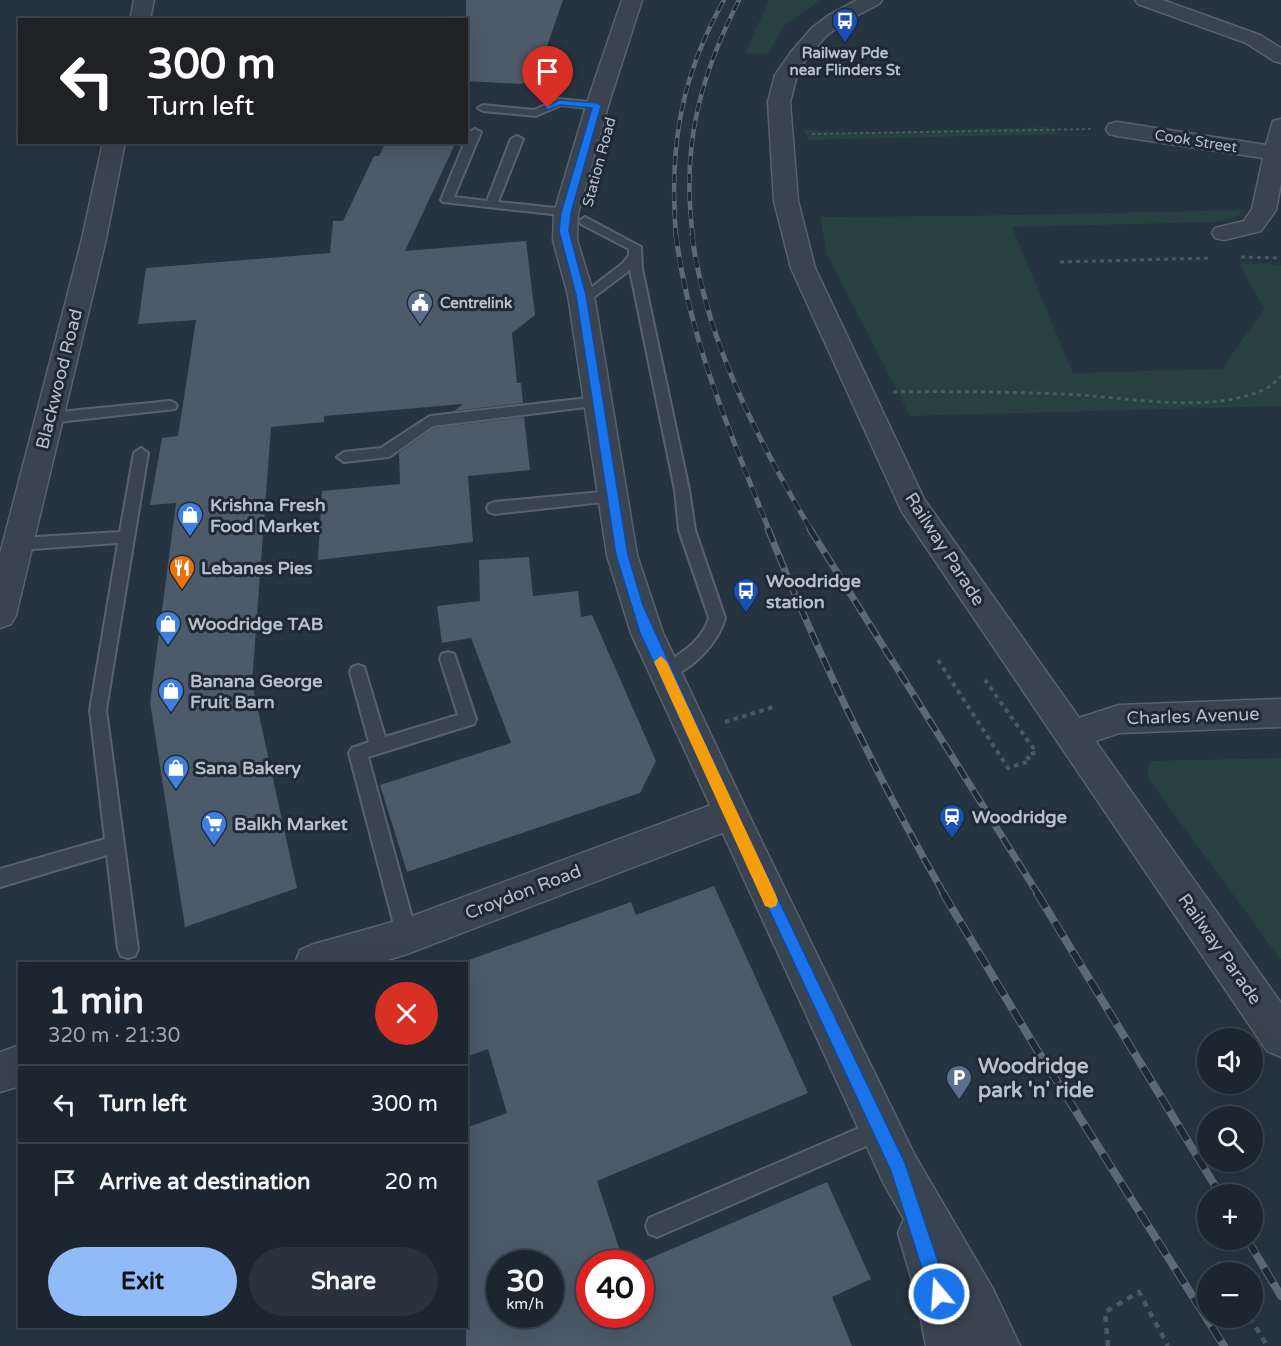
<!DOCTYPE html>
<html lang="en">
<head>
<meta charset="utf-8">
<style>
	body { margin:0; font-family:"Varela Round",sans-serif; background:#29323d; color:#f1f3f6; height:100vh; display:flex; flex-direction:column; font-size:22px; white-space:nowrap }
	* { box-sizing:border-box; margin:0 }
	p { font-size:20px; color:#a0a5ab }
	.icon { flex:none; width:33px; height:33px; fill:none; stroke:currentColor; stroke-width:2; stroke-linecap:round; stroke-linejoin:round }
	.map { position:relative; flex:1; overflow:hidden }
	.panel { position:absolute; left:18px; top:962px; width:450px; height:366px; display:flex; flex-direction:column; background:#1c2631; border-radius:0px; box-shadow:0 6px 24px #0002,0 0 0 2px #3a434d }
	.panel>* { flex:none }
	.hud { position:absolute; left:18px; top:18px; width:450px; height:126px; border-radius:0px; box-shadow:0 6px 24px #0002,0 0 0 2px #3a434d; background:#202124; color:#fff; overflow:hidden }
	.controls { position:absolute; left:1197px; top:1028px; display:grid; gap:12px }
	.controls a { display:grid; place-items:center; width:66px; height:66px; border-radius:50%; background:#1c2631; box-shadow:0 6px 24px #0002,0 0 0 2px #3a434d; font-size:30px }
	.speed { position:absolute; left:486px; top:1250px; display:flex; gap:12px; font-size:30px; font-weight:700; text-align:center }
	.speed>* { display:grid; place-content:center; width:78px; height:78px; border-radius:50%; background:#1c2631; box-shadow:0 6px 24px #0002,0 0 0 2px #3a434d; line-height:1 }
	.speed small { font-size:15px; font-weight:400 }
	.speed .limit { border:9px solid #d22; background:#fff; color:#111 }
	.pin { position:absolute; display:grid; place-items:center; width:51px; height:51px; color:#fff; margin:-62px -26px; border-radius:50% 50% 50% 0; rotate:-45deg; box-shadow:0 0 6px #0007 }
	.pin .icon { rotate:45deg }
	.me { position:absolute; width:66px; margin:-33px; rotate:342deg; stroke-linejoin:round; filter:drop-shadow(0 0 4px #0008) }
	.turn { display:flex; align-items:center; gap:21px; height:126px; padding:0 30px; font-size:27px }
	.turn .icon { width:78px; height:78px; stroke-width:2.5 }
	.turn b { display:block; font-size:42px; line-height:51px }
	.round { display:grid; place-items:center; flex:none; width:63px; height:63px; border-radius:32px; background:#29323d }
	.head { display:flex; align-items:center; justify-content:space-between; height:102px; padding:0 30px }
	h1 { font-size:36px; font-weight:700; line-height:45px }
	.action { display:flex; gap:12px; margin-top:auto; padding:12px 30px }
	.action a { flex:1; height:69px; border-radius:36px; background:#90bbf8; color:#111; font-size:24px; font-weight:700; line-height:69px; text-align:center }
	.action a+a { background:#29323d; color:#f1f3f6 }
	ul { padding:0; list-style:none }
	li { display:flex; align-items:center; gap:18px; height:78px; padding:0 30px; border-top:2px solid #3a434d }
	li div { flex:1 }
	li b { display:block; font-size:22px }
	li em { font-style:normal }
	.map>svg:first-child { display:block }
	.green { fill:#284042 }
	.building { fill:#4c5a6a; fill-rule:evenodd }
	.lines { fill:none; stroke-linecap:round; stroke-linejoin:round }
	.service-casing { stroke:#58626e; stroke-width:4 }
	.minor-casing { stroke:#58626e; stroke-width:3 }
	.tertiary-casing { stroke:#58626e; stroke-width:3 }
	.path-far3 { stroke:#465d5f; stroke-width:2; stroke-dasharray:3 3; stroke-linecap:butt }
	.path-far2 { stroke:#465d5f; stroke-width:3; stroke-dasharray:4 4; stroke-linecap:butt }
	.path-far1 { stroke:#465d5f; stroke-width:4; stroke-dasharray:4.5 4.5; stroke-linecap:butt }
	.path { stroke:#465d5f; stroke-width:4.5; stroke-dasharray:6 6; stroke-linecap:butt }
	.service { fill:#3a4451; fill-rule:evenodd }
	.minor { fill:#3a4451; fill-rule:evenodd }
	.tertiary { fill:#3a4451; fill-rule:evenodd }
	.rail-far3-casing { stroke:#5c6978; stroke-width:4.5 }
	.rail-far2-casing { stroke:#5c6978; stroke-width:5 }
	.rail-far1-casing { stroke:#5c6978; stroke-width:7 }
	.rail-casing { stroke:#5c6978; stroke-width:8 }
	.rail-far3 { stroke:#1f2936; stroke-width:3; stroke-dasharray:9; stroke-linecap:butt }
	.rail-far2 { stroke:#1f2936; stroke-width:4; stroke-dasharray:11; stroke-linecap:butt }
	.rail-far1 { stroke:#1f2936; stroke-width:4.5; stroke-dasharray:14; stroke-linecap:butt }
	.rail { stroke:#1f2936; stroke-width:6; stroke-dasharray:17; stroke-linecap:butt }
	.route { fill:#1a73e8; stroke:#114b97; stroke-width:1.5 }
	.slow { fill:#f59e0b }
	.labels { text-anchor:middle; stroke-width:6; stroke-linejoin:round; paint-order:stroke }
	.far-poi-label { font-size:15px; font-weight:bold; fill:#b7c0cb; stroke:#1f2936 }
	.far-street-label { font-size:15px; fill:#b7c0cb; stroke:#1f2936 }
	.street-label { font-size:18px; fill:#b7c0cb; stroke:#1f2936 }
	.poi-label { font-size:18px; font-weight:bold; fill:#b7c0cb; stroke:#1f2936; text-anchor:start }
	.near-poi-label { font-size:21px; font-weight:bold; fill:#b7c0cb; stroke:#1f2936; text-anchor:start }
</style>
</head>
<body>
<div class="map">
<svg width="1281" height="1346" viewBox="0 0 1281 1346">
	<rect width="100%" height="100%" fill="#263341"/>
	<path class="green" d="M 769,0 L 820,0 L 785,25 L 767,54 L 745,53 Z
		M 1052,127 L 1057,134 L 808,140 L 803,129 L 839,133 Z
		M 1243,210 L 1236,218 L 1215,222 L 1012,227 L 1073,373 L 1222,369 L 1264,309 L 1239,264 L 1265,263 L 1281,266 L 1281,406 L 910,416 L 827,254 L 820,217 L 965,216 Z
		M 1281,758 L 1281,960 L 1147,777 L 1149,761 Z"/>
	<path class="building" d="M 466,0 L 563,0 L 536,78 L 521,84 L 466,81 Z
		M 386,142 L 456,142 L 405,251 L 526,241 L 535,315 L 512,333 L 517,383 L 521,383 L 523,403 L 454,411 L 463,404 L 324,416 L 324,422 L 271,427 L 252,683 L 297,888 L 185,927 L 150,702 L 176,503 L 150,505 L 162,438 L 178,436 L 196,320 L 138,324 L 146,268 L 330,253 L 333,221 L 343,221 L 374,156 L 379,156 Z
		M 524,417 L 530,470 L 468,476 L 473,542 L 318,560 L 322,491 L 400,484 L 399,453 L 434,428 Z
		M 529,557 L 533,596 L 578,591 L 581,617 L 592,615 L 656,761 L 640,793 L 407,872 L 380,785 L 511,743 L 471,638 L 442,643 L 437,606 L 480,601 L 479,560 Z
		M 714,886 L 808,1093 L 597,1181 L 624,1263 L 590,1263 L 590,1314 L 640,1314 L 640,1263 L 639,1263 L 827,1182 L 871,1279 L 832,1297 L 852,1346 L 466,1346 L 466,1128 L 507,1113 L 488,1049 L 466,1057 L 466,961 L 631,902 L 636,915 ZM 500,1263 L 550,1263 L 550,1314 L 500,1314 Z"/>
	<g class="lines">
		<defs>
			<path id="service" d="M 559,99 L 597,103 L 602,106 L 597,109 L 561,105 L 536,116 L 483,111 L 478,108 L 483,105 L 534,110 Z
				M 475,129 L 481,132 L 454,197 L 487,201 L 511,139 L 517,136 L 523,139 L 498,202 L 566,209 L 572,213 L 570,216 L 443,202 L 441,200 L 469,132 Z
				M 585,217 L 641,247 L 642,269 L 689,490 L 695,530 L 725,618 C 718,644 692,670 666,679 L 660,677 L 658,672 L 660,667 C 679,654 702,642 709,618 L 679,530 L 675,490 L 630,270 L 586,303 L 581,304 L 575,300 L 623,263 L 629,255 L 629,249 L 581,224 L 579,221 Z
				M 597,397 L 602,399 L 604,402 L 602,405 L 433,426 L 389,457 L 344,462 L 337,457 L 344,452 L 381,448 L 430,416 Z
				M 170,401 L 175,403 L 177,406 L 175,409 L 49,423 L 42,418 L 49,413 Z
				M 141,448 L 148,453 L 106,710 L 138,949 L 135,956 L 128,958 L 121,956 L 118,949 L 107,855 L 0,887 L 0,869 L 105,839 L 90,710 L 118,543 L 18,550 L 13,548 L 10,544 L 13,540 L 18,538 L 120,532 L 134,453 Z
				M 612,491 L 617,492 L 619,496 L 617,500 L 612,501 L 494,514 L 489,512 L 487,508 L 489,504 L 494,502 Z
				M 448,652 L 454,654 L 456,659 L 476,719 L 474,724 L 368,757 L 417,936 L 414,943 L 407,945 L 400,943 L 397,936 L 349,753 L 352,748 L 369,742 L 350,672 L 352,667 L 358,665 L 364,667 L 385,737 L 458,715 L 440,659 L 442,654 Z
				M 880,1119 L 887,1123 L 891,1130 L 887,1137 L 657,1237 L 649,1234 L 646,1226 L 649,1218 Z"/>
			<path id="minor" d="M 134,0 L 154,0 L 150,20 L 130,20 Z
				M 1135,0 L 1163,0 L 1260,35 L 1281,48 L 1281,63 L 1274,61 L 1246,43 L 1138,4 Z
				M 1281,119 L 1281,183 L 1276,210 L 1261,231 L 1224,240 L 1215,238 L 1212,233 L 1215,228 L 1244,221 L 1252,209 L 1263,158 L 1117,136 L 1109,134 L 1106,129 L 1109,124 L 1117,122 L 1266,145 L 1273,121 Z
				M 103,142 L 125,142 L 106,239 L 16,615 L 11,624 L 0,628 L 0,554 L 82,239 Z
				M 1281,699 L 1281,727 L 1119,733 L 1072,749 L 1060,744 L 1055,734 L 1060,724 L 1119,705 Z
				M 730,798 L 743,803 L 748,814 L 743,825 L 407,954 L 378,963 L 295,963 L 300,950 L 314,944 L 407,918 Z
				M 20,1045 L 20,1086 L 0,1092 L 0,1052 Z"/>
			<path id="tertiary" d="M 622,0 L 642,0 L 608,106 L 578,213 L 577,240 L 594,295 L 637,555 L 663,633 L 743,803 L 914,1154 L 993,1289 L 1020,1346 L 926,1346 L 916,1294 L 898,1233 L 904,1219 L 884,1184 L 631,633 L 607,555 L 568,295 L 553,240 L 554,213 L 586,106 Z
				M 857,0 L 882,0 L 879,4 L 843,23 L 826,36 L 806,59 L 797,75 L 790,102 L 798,201 L 815,268 L 924,499 L 1281,1003 L 1281,1057 L 1267,1051 L 902,512 L 791,268 L 774,201 L 768,102 L 775,75 L 791,52 L 812,28 L 829,15 Z"/>
		</defs>
		<use href="#service" class="service-casing"/>
		<use href="#minor" class="minor-casing"/>
		<use href="#tertiary" class="tertiary-casing"/>
		<path class="path-far3" d="M 812,134 L 1092,129"/>
		<path class="path-far2" d="M 1241,257 L 1281,258
			M 1060,262 L 1212,258
			M 893,392 C 950,391 1006,392 1063,394 C 1123,396 1207,415 1263,390 C 1270,388 1276,381 1281,376"/>
		<path class="path-far1" d="M 938,660 L 1008,768 L 1030,761 L 1027,756 L 1036,752 L 985,680
			M 725,722 L 773,707"/>
		<path class="path" d="M 1218,1262 L 1224,1272
			M 1250,1317 L 1267,1346
			M 1108,1346 L 1105,1312 L 1139,1292 L 1168,1346"/>
		<use href="#service" class="service"/>
		<use href="#minor" class="minor"/>
		<use href="#tertiary" class="tertiary"/>
		<defs>
			<path id="rail-far3" d="M 676,237 C 669,148 680,78 724,0
				M 693,237 C 681,148 699,79 739,0"/>
			<path id="rail-far2" d="M 676,235 C 689,338 731,435 769,530
				M 692,235 C 706,341 758,440 811,530"/>
			<path id="rail-far1" d="M 768,529 C 818,655 877,777 944,894
				M 810,529 L 1038,894"/>
			<path id="rail" d="M 943,893 L 1034,1045 L 1224,1346
				M 1037,893 L 1220,1194
				M 1247,1239 L 1281,1296"/>
		</defs>
		<use href="#rail-far3" class="rail-far3-casing"/>
		<use href="#rail-far2" class="rail-far2-casing"/>
		<use href="#rail-far1" class="rail-far1-casing"/>
		<use href="#rail" class="rail-casing"/>
		<use href="#rail-far3" class="rail-far3"/>
		<use href="#rail-far2" class="rail-far2"/>
		<use href="#rail-far1" class="rail-far1"/>
		<use href="#rail" class="rail"/>
	</g>
	<path class="route" d="M 559,100 L 597,103 L 601,106 L 571,213 L 569,231 L 586,295 L 628,555 L 643,605 L 735,809 L 905,1163 L 949,1294 L 946,1301 L 939,1304 L 933,1301 L 930,1294 L 891,1171 L 640,633 L 616,555 L 576,295 L 559,231 L 561,213 L 592,108 L 560,105 L 548,110 L 543,108 Z"/>
	<path class="slow" d="M 661,656 L 667,662 L 776,895 L 778,901 L 776,906 L 771,908 L 765,906 L 654,662 Z"/>
	<defs>
		<symbol id="bus-pin" viewBox="-11 -11 22 30"><path d="M0 17L-7.5 6A9.5 9.5 0 1 1 7.5 6Z" fill="#1a4fb4" stroke="#1f2936"/><path d="M-5-6H5V4H4V6H2V4H-2V6H-4V4H-5ZM-3.5-4V0h7V-4ZM-3.5 1.2v1.5H-2V1.2ZM2 1.2v1.5H3.5V1.2Z" fill="#fff"/></symbol>
		<symbol id="civic-pin" viewBox="-11 -11 22 30"><path d="M0 17L-7.5 6A9.5 9.5 0 1 1 7.5 6Z" fill="#5c6f8a" stroke="#1f2936"/><path d="M-.6-6.5H3V-4.5H.6V-3L4-1V1h2V6H-6V1h2V-1L-.6-3ZM-1.2 2.5V6h2.4V2.5Z" fill="#fff"/></symbol>
		<symbol id="shop-pin" viewBox="-11 -11 22 30"><path d="M0 17L-7.5 6A9.5 9.5 0 1 1 7.5 6Z" fill="#3f7fe0" stroke="#1f2936"/><path d="M-5-2.5h2.3a2.7 3.5 0 0 1 5.4 0H5L5.5 6h-11ZM-1.5-2.5h3a1.5 2.3 0 0 0-3 0Z" fill="#fff"/></symbol>
		<symbol id="restaurant-pin" viewBox="-11 -11 22 30"><path d="M0 17L-7.5 6A9.5 9.5 0 1 1 7.5 6Z" fill="#e8710a" stroke="#1f2936"/><path d="M-5-6h1v4h1v-4h1v4h1v-4h1v5L-1.5 .5V6h-2V.5L-5-1ZM5-6V6H3V1.5H1.5Q1.5-4 5-6Z" fill="#fff"/></symbol>
		<symbol id="station-pin" viewBox="-11 -11 22 30"><path d="M0 17L-7.5 6A9.5 9.5 0 1 1 7.5 6Z" fill="#1a4fb4" stroke="#1f2936"/><path d="M-3-6H3Q5-6 5-4V2Q5 4 3 4L4.5 6H3L1.5 4h-3L-3 6H-4.5L-3 4Q-5 4-5 2V-4Q-5-6-3-6ZM-3.5-4v3h7v-3ZM-3.5 1v1.5H-2V1ZM2 1v1.5H3.5V1Z" fill="#fff"/></symbol>
		<symbol id="supermarket-pin" viewBox="-11 -11 22 30"><path d="M0 17L-7.5 6A9.5 9.5 0 1 1 7.5 6Z" fill="#3f7fe0" stroke="#1f2936"/><path d="M-6-5.5h2.5l.6 2H6L4.5 2H-2.5L-4.4-4H-6ZM-1.5 3.2a1.3 1.3 0 1 0 .1 0ZM3 3.2a1.3 1.3 0 1 0 .1 0Z" fill="#fff"/></symbol>
		<symbol id="parking-pin" viewBox="-11 -11 22 30"><path d="M0 17L-7.5 6A9.5 9.5 0 1 1 7.5 6Z" fill="#5c6f8a" stroke="#1f2936"/><path d="M-3.5-5.5H1a3.5 3.5 0 0 1 0 7H-1V5.5H-3.5ZM-1-3.4V-.6H.8a1.4 1.4 0 0 0 0-2.8Z" fill="#fff"/></symbol>
	</defs>
	<g fill-rule="evenodd">
		<use href="#bus-pin" x="830" y="6" width="30" height="40"/>
		<use href="#civic-pin" x="405" y="288" width="30" height="40"/>
		<use href="#shop-pin" x="175" y="500" width="30" height="40"/>
		<use href="#restaurant-pin" x="167" y="553" width="30" height="40"/>
		<use href="#bus-pin" x="731" y="576" width="30" height="40"/>
		<use href="#shop-pin" x="153" y="609" width="30" height="40"/>
		<use href="#shop-pin" x="156" y="676" width="30" height="40"/>
		<use href="#shop-pin" x="161" y="753" width="30" height="40"/>
		<use href="#station-pin" x="937" y="802" width="30" height="40"/>
		<use href="#supermarket-pin" x="199" y="809" width="30" height="40"/>
		<use href="#parking-pin" x="944" y="1063" width="30" height="40"/>
	</g>
	<g class="labels">
		<g class="far-poi-label">
			<text x="845" y="58">Railway Pde<tspan x="845" dy="17">near Flinders St</tspan></text>
			<text x="440" y="308" text-anchor="start">Centrelink</text>
		</g>
		<g class="far-street-label">
			<text transform="translate(1196 141) rotate(9)" y="5">Cook Street</text>
			<text transform="translate(599 162) rotate(-75)" y="5">Station Road</text>
		</g>
		<g class="street-label">
			<text transform="translate(59 379) rotate(-76)" y="6">Blackwood Road</text>
			<text transform="translate(945 549) rotate(57)" y="6">Railway Parade</text>
			<text transform="translate(1193 716) rotate(-2)" y="6">Charles Avenue</text>
			<text transform="translate(523 892) rotate(-21)" y="6">Croydon Road</text>
			<text transform="translate(1220 949) rotate(55)" y="6">Railway Parade</text>
		</g>
		<g class="poi-label">
			<text x="210" y="511">Krishna Fresh<tspan x="210" dy="21">Food Market</tspan></text>
			<text x="201" y="574">Lebanes Pies</text>
			<text x="766" y="587">Woodridge<tspan x="766" dy="21">station</tspan></text>
			<text x="188" y="630">Woodridge TAB</text>
			<text x="190" y="687">Banana George<tspan x="190" dy="21">Fruit Barn</tspan></text>
			<text x="195" y="774">Sana Bakery</text>
			<text x="972" y="823">Woodridge</text>
			<text x="234" y="830">Balkh Market</text>
		</g>
		<g class="near-poi-label">
			<text x="978" y="1073">Woodridge<tspan x="978" dy="24">park 'n' ride</tspan></text>
		</g>
	</g>
</svg>
<div class="controls">
<a><svg class="icon" aria-label="sound" viewBox="0 0 24 24"><path d="M4 9h4l5-4v14l-5-4H4zM17 9q2 3 0 6"/></svg></a>
<a><svg class="icon" aria-label="search" viewBox="0 0 24 24"><circle cx="10" cy="10" r="6"/><path d="M15 15l6 6"/></svg></a>
<a>+</a>
<a>−</a>
</div>
<div class="speed"><div>30<small>km/h</small></div><div class="limit">40</div></div>
<div class="pin" style="left:548px;top:108px;background:#d93025"><svg class="icon" aria-label="arrive" viewBox="0 0 24 24"><path d="M6 21V4h12l-3 4 3 4H6"/></svg></div>
<svg class="me" style="left:939px;top:1294px" viewBox="-20 -20 40 40"><circle r="17" fill="#1a73e8" stroke="#fff" stroke-width="3"/><path d="M0-11L8 9 0 5-8 9z" fill="#fff"/></svg>
<div class="hud">
<div class="turn"><svg class="icon" aria-label="left" viewBox="0 0 24 24"><path d="M17 20v-9H6M10 6l-5 5 5 5"/></svg><div><b>300 m</b>Turn left</div></div>
</div>
<section class="panel">
<div class="head"><div><h1>1 min</h1><p>320 m · 21:30</p></div><a class="round" style="background:#d93025;color:#fff"><svg class="icon" aria-label="close" viewBox="0 0 24 24"><path d="M6 6l12 12M18 6L6 18"/></svg></a></div>
<ul>
<li><svg class="icon" aria-label="left" viewBox="0 0 24 24"><path d="M17 20v-9H6M10 6l-5 5 5 5"/></svg><div><b>Turn left</b></div><em>300 m</em></li>
<li><svg class="icon" aria-label="arrive" viewBox="0 0 24 24"><path d="M6 21V4h12l-3 4 3 4H6"/></svg><div><b>Arrive at destination</b></div><em>20 m</em></li>
</ul>
<div class="action"><a>Exit</a><a>Share</a></div>
</section>
</div>
</body>
</html>
